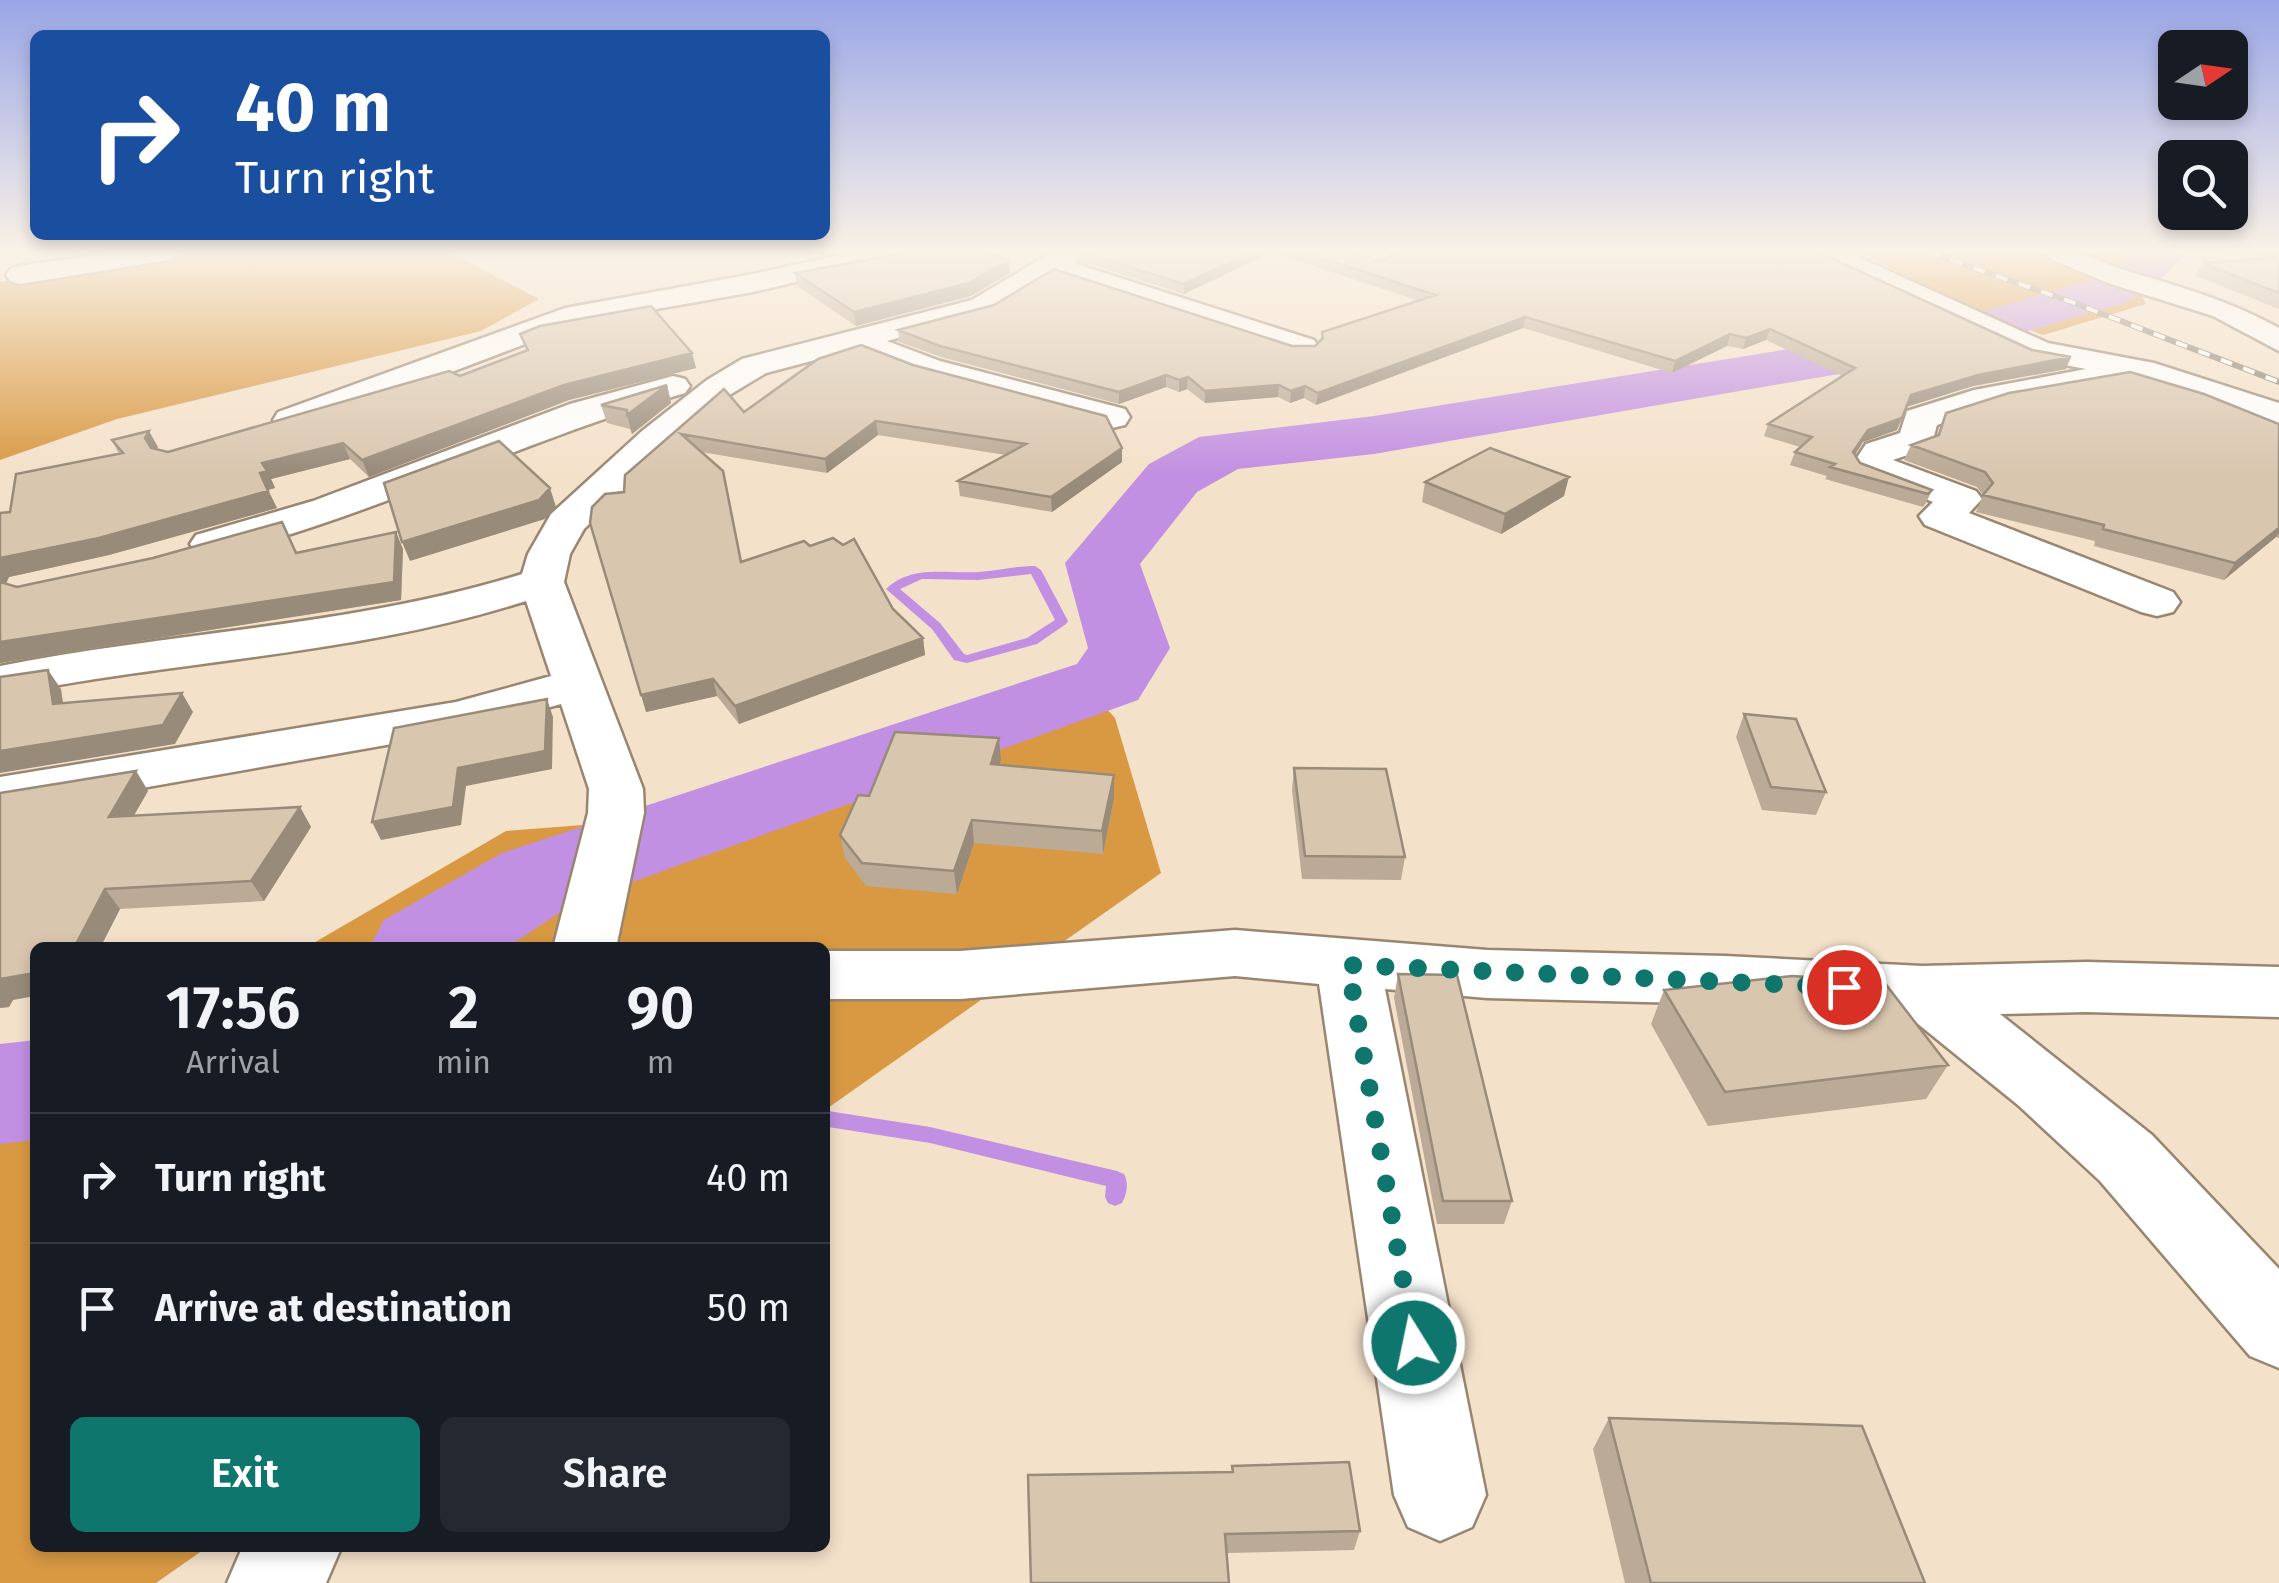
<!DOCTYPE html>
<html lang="en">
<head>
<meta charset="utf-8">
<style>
	body { margin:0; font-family:"Fira Sans",sans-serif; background:#242831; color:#f1f3f6; height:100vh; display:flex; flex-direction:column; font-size:38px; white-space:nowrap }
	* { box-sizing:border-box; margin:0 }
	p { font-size:32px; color:#9ea1a6 }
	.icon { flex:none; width:55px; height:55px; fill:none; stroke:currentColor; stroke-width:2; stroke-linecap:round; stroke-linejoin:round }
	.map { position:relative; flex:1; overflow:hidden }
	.side { position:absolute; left:30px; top:942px; width:800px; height:610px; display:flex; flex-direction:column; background:#171b24; border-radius:15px; box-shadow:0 5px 15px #0003 }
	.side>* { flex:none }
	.guide { position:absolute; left:30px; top:30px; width:800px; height:210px; border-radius:15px; box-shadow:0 5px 15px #0003; background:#1a4fa0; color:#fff; overflow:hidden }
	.needle { width:65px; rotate:77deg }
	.tools { position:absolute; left:2158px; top:30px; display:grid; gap:20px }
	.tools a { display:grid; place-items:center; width:90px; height:90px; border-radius:15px; background:#171b24; box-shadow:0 5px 15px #0003; font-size:50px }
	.pin { position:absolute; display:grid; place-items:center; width:85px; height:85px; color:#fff; margin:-42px; border:5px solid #fff; border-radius:50%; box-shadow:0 2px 10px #0007 }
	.me { position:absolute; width:110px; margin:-55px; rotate:350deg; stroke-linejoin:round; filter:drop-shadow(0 0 8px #0008) }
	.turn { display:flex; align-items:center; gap:35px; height:210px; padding:0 40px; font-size:45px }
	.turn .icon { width:130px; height:130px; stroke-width:2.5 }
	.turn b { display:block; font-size:70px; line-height:85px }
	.eta { display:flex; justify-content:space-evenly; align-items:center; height:170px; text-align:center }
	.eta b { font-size:60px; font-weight:600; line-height:70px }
	.button { display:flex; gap:20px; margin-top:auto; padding:20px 40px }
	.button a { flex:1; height:115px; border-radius:15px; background:#0f766e; color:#fff; font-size:40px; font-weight:600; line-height:115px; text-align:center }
	.button a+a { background:#242831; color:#f1f3f6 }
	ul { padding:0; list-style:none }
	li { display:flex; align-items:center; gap:30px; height:130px; padding:0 40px; border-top:2px solid #363941 }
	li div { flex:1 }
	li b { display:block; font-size:38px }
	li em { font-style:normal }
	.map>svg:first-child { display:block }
	.forest { fill:#d99943 }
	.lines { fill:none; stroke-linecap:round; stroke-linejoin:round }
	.stream { fill:#c290e2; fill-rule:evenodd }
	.river { fill:#c290e2; fill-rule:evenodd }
	.minor-casing { stroke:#988671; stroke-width:5 }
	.minor { fill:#fff; fill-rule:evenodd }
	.rail-casing { stroke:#8c7f6f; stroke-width:6 }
	.rail { stroke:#fff; stroke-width:4; stroke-dasharray:12; stroke-linecap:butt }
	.wall { fill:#bbaa96 }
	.shaded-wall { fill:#988b7a }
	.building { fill:#d9c6af; stroke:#988b7a; stroke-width:2.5 }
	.route { stroke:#0f766e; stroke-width:18; stroke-dasharray:0 32.4 }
</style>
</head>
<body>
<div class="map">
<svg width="2279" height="1583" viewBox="0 0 2279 1583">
	<rect width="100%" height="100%" fill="#f4e1ca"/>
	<path class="forest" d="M 188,252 L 449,252 L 539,299 L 481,331 L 117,419 L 0,460 L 0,282 Z
		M 1863,252 L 2120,252 L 2146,304 L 2043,335 L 1924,288 Z
		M 1077,677 L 1115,718 L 1161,873 L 825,1110 L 825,948 L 305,948 L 506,831 L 701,816 L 846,753 Z
		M 35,1047 L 35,1548 L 206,1548 L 156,1583 L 0,1583 L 0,1055 Z"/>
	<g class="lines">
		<path class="stream" d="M 1035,566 L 1041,570 L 1068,621 L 1066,624 L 1037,644 L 967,663 L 954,660 L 932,629 L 886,589 C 912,564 946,574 979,572 C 998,571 1016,566 1035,566 ZM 1031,574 L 1055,620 L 1027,638 L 967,655 L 964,654 L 940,623 L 900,589 L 922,579 L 978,580 Z
			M 828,1111 L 930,1127 L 1117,1171 L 1124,1174 C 1129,1183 1127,1194 1122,1203 L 1115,1206 L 1108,1203 L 1105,1197 L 1106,1186 L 930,1143 L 828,1127 L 825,1126 L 825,1112 Z"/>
		<path class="river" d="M 2128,252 L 2181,252 L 2184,256 L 2155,285 L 2124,303 L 1943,356 L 1374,454 L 1238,469 L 1197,492 L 1140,564 L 1170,648 L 1138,700 L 574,903 L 506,948 L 369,948 L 384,920 L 502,853 L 1077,664 L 1088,648 L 1065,563 L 1149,464 L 1199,437 L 1374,416 L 1937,325 L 2088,281 L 2131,256 Z
			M 35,1040 L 35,1140 L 0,1144 L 0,1044 Z"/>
		<defs>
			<path id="minor" d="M 117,252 L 182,252 L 168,260 L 20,284 L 10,281 L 6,275 L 10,269 L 20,266 Z
				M 853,252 L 902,252 L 898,258 L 753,292 L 583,322 L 304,428 L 291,431 L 278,428 L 273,420 L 278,412 L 565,308 L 753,274 Z
				M 1052,252 L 1084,252 L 1073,263 L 1314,340 L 1319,347 L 1314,354 L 1292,354 L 1054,275 L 994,312 L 887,341 L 940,361 L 1125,409 L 1130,417 L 1125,425 L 1112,428 L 916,375 L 853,350 L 766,373 L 731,394 L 668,447 L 584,529 L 570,554 L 564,582 L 643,789 L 644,813 L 616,948 L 553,948 L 588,813 L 589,789 L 561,704 L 460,732 L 0,813 L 0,777 L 456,702 L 551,676 L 526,601 C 356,656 174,660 0,696 L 0,666 C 174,631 352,627 522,574 L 528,554 L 551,514 L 642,431 L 707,380 L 742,359 L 972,300 Z
				M 1342,252 L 1384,252 L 1396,260 L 1382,268 L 1346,258 Z
				M 1811,252 L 1847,252 L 2048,343 L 2154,363 L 2279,403 L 2279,426 L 2140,380 L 2001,404 L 1937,425 L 1931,447 L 1893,460 L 1976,491 L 1982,499 L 1969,513 L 2173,592 L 2180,602 L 2173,612 L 2157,616 L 2141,612 L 1925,525 L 1919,516 L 1933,502 L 1858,473 L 1852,465 L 1866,444 L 1900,433 L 1907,411 L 1974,390 L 2086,369 L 2028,358 L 1815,258 Z
				M 2045,252 C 2086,250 2099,263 2134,273 C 2185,288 2232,302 2279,328 L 2279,351 L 2213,316 L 2108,283 L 2049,258 Z
				M 673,376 L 685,379 L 690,386 L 685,393 C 524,440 374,516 211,557 L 196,553 L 190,544 L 196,535 L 313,501 L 570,404 Z
				M 1235,930 L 1487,950 L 1725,956 L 1922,966 L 2087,962 L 2279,967 L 2279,1017 L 2087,1012 L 2000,1014 L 2152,1135 L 2279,1269 L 2279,1368 L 2250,1356 L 2100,1181 L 2018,1105 L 1907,1015 L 1725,1004 L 1487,998 L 1385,989 L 1486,1495 L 1472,1527 L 1440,1541 L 1408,1527 L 1394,1495 L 1319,984 L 1235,976 L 960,999 L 825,999 L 825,951 L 960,951 Z
				M 242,1548 L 341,1548 L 326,1583 L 227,1583 Z"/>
		</defs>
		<use href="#minor" class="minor-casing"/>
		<use href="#minor" class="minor"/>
		<defs>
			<path id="rail" d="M 1928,252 L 2069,301 L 2279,382"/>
		</defs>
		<use href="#rail" class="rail-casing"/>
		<use href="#rail" class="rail"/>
	</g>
	<path class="wall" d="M 1080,252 L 1272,252 L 1184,294 L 1080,261 Z
		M 1272,252 L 1347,252 L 1382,261 L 1393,256 L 1388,252 L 1818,252 L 2066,369 L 1973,386 L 1906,407 L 1897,430 L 1863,442 L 1855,455 L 1860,463 L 1932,490 L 1926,503 L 1923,507 L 1825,479 L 1827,476 L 1790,465 L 1795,452 L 1800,447 L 1764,436 L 1768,424 L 1842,376 L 1766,340 L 1743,349 L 1727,346 L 1672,373 L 1523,328 L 1316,405 L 1304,398 L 1290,403 L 1278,397 L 1205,403 L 1187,389 L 1179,392 L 1166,387 L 1119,404 L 941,357 L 899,342 L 898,330 L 1315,346 L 1321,340 L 1322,332 L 1419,301 Z
		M 2244,252 L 2279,252 L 2279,309 L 2196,276 L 2202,263 L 2270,258 Z
		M 795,273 L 1010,273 L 971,296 L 856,326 L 797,286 Z
		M 520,334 L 692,353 L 696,368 L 569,400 L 369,477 L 350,459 L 271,479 L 275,488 L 268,490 L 277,508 L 109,555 L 9,577 L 6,583 L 17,587 L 297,553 L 403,549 L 401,600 L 0,663 L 0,513 L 10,512 L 119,454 L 112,440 L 158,447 L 156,449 L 168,452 L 460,376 L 526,351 Z
		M 818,359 L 1122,462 L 1052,512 L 960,496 L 958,481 L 1006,455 L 878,435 L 827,473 L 701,452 L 742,562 L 893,609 L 923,638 L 925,655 L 739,724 L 717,696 L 646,712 L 624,492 L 724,389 L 744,412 Z
		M 667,385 L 671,403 L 632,434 L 630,429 L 607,423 L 601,405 Z
		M 1946,413 L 2279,424 L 2279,538 L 2276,537 L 2224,580 L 2094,546 L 2095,541 L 1976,512 L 1983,495 L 1977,487 L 1904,460 L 1911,445 L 1937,436 Z
		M 1425,482 L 1564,496 L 1501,534 L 1422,502 Z
		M 1744,714 L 1826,792 L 1816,815 L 1762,810 L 1736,737 Z
		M 1001,760 L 999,765 L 1114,798 L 1103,854 L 974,843 L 957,894 L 866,886 L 845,858 L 840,835 L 869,796 Z
		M 1294,768 L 1405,857 L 1401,880 L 1302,879 L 1292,790 Z
		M 136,771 L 148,791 L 134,815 L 300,807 L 311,827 L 264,901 L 120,909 L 100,948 L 35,948 L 13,1000 L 9,1007 L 0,1008 L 0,793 Z
		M 1398,974 L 1512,1201 L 1504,1224 L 1437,1224 L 1394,998 Z
		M 1664,990 L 1948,1065 L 1926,1099 L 1708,1126 L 1651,1024 Z
		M 1609,1418 L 1925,1583 L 1625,1583 L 1593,1449 Z
		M 1232,1466 L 1360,1531 L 1354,1550 L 1227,1553 L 1031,1583 L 1232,1472 Z"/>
	<path class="shaded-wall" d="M 1251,252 L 1272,252 L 1184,294 L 1184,284 Z
		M 1009,260 L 1010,273 L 971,296 L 856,326 L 854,312 Z
		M 1525,317 L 1523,328 L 1316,405 L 1318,393 Z
		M 1770,329 L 1766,340 L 1743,349 L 1746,338 Z
		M 1730,334 L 1727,346 L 1672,373 L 1675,361 Z
		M 692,353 L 696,368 L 569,400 L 369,477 L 362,460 L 564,385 Z
		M 2071,357 L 2066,369 L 1973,386 L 1906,407 L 1911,395 L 1978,375 Z
		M 1166,375 L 1166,387 L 1119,404 L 1119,392 Z
		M 1188,377 L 1187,389 L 1179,392 L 1179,380 Z
		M 667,385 L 671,403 L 632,434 L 627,415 Z
		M 1279,385 L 1278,397 L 1205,403 L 1205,391 Z
		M 1305,386 L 1304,398 L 1290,403 L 1291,391 Z
		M 1902,418 L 1897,430 L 1863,442 L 1848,465 L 1853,452 L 1868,430 Z
		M 876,421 L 878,435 L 827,473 L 825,459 Z
		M 149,431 L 158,447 L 153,454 L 145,438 Z
		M 343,443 L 350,459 L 271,479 L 275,488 L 268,490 L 277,508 L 109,555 L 9,577 L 3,590 L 0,586 L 0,558 L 260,473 L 262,463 Z
		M 1122,448 L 1122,462 L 1052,512 L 1051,497 Z
		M 1569,477 L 1564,496 L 1501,534 L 1505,514 Z
		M 550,488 L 556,507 L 545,519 L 410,561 L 402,542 Z
		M 2279,528 L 2279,533 L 2276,537 L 2224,580 L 2235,563 Z
		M 396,532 L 403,549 L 401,600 L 0,663 L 0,642 Z
		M 923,638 L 925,655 L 739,724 L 735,706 Z
		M 48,670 L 61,689 L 66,724 L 53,704 Z
		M 713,679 L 717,696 L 646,712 L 641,695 Z
		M 182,693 L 193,712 L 175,744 L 0,773 L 0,751 Z
		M 547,699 L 553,717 L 552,769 L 466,786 L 461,825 L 381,840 L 372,822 L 458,768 Z
		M 999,738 L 1001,760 L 993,787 L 991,764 Z
		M 136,771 L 148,791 L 122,836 L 109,817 Z
		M 1114,775 L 1114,798 L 1103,854 L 1102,831 Z
		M 300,807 L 311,827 L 264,901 L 251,881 Z
		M 972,820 L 974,843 L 957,894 L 954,871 Z
		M 105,889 L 120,909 L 100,948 L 74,948 Z
		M 35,973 L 35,996 L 13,1000 L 9,1007 L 0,1008 L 0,979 Z"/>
	<path class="building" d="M 900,252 L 982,252 L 1009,260 L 969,283 L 854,312 L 795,273 L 899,254 Z
		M 1081,252 L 1251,252 L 1184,284 Z
		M 1303,252 L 1347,252 L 1382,261 L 1400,252 L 1818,252 L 2032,350 L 2071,357 L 1978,375 L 1911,395 L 1902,418 L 1868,430 L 1853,452 L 1860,463 L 1932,490 L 1928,494 L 1830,467 L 1835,464 L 1795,452 L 1812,437 L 1768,424 L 1855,368 L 1770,329 L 1746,338 L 1730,334 L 1675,361 L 1525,317 L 1318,393 L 1305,386 L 1291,391 L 1279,385 L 1205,391 L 1188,377 L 1179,380 L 1166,375 L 1119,392 L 940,346 L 898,330 L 994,305 L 1054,269 L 1292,346 L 1315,346 L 1323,338 L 1322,332 L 1436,295 Z
		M 2279,257 L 2279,293 L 2202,263 Z
		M 651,306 L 692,353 L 564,385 L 362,460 L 343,443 L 262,463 L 267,471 L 260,473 L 268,491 L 99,538 L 0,558 L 0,513 L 10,512 L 16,474 L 123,453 L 112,440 L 149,431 L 145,438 L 151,448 L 168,452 L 449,371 L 460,376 L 528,350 L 520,334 L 540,326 Z
		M 861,345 L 913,365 L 1106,416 L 1122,448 L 1051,497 L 958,481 L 1026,444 L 876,421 L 825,459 L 681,434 L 723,471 L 741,562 L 804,541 L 810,546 L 833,538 L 843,545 L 854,539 L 893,609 L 923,638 L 735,706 L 713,679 L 641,695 L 590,523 L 592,507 L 605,494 L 624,492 L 625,475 L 724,389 L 744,412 L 818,359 Z
		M 2130,372 L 2204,394 L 2279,424 L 2279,528 L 2235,563 L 2103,529 L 2104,525 L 1983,495 L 1993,483 L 1985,472 L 1911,445 L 1939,435 L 1946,413 L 2009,393 Z
		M 667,385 L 627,415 L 627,410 L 601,405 Z
		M 499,441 L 550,488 L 539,500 L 402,542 L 384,483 Z
		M 1490,448 L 1569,477 L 1505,514 L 1425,482 Z
		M 282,522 L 296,553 L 396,532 L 394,582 L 0,642 L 0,582 L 17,587 L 153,558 Z
		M 48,670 L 53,704 L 182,693 L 163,725 L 0,751 L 0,677 Z
		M 547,699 L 545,751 L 458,768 L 453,807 L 372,822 L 394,728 Z
		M 1744,714 L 1796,719 L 1826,792 L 1771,787 Z
		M 895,732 L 999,738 L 991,764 L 1114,775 L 1102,831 L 972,820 L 954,871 L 862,863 L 840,835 L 858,795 L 869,796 Z
		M 1294,768 L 1386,769 L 1405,857 L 1305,856 Z
		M 136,771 L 109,817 L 300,807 L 251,881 L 105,889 L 74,948 L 35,948 L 35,973 L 0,979 L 0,793 Z
		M 1398,974 L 1457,975 L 1512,1201 L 1443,1201 Z
		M 1792,976 L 1884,982 L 1948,1065 L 1725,1092 L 1664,990 Z
		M 1609,1418 L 1862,1426 L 1925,1583 L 1651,1583 Z
		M 1349,1462 L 1360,1531 L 1225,1534 L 1229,1583 L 1031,1583 L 1028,1475 L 1233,1472 L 1232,1466 Z"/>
	<linearGradient id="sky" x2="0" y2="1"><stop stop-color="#99a6e6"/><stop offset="0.53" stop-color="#faf2e7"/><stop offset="1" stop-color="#faf2e7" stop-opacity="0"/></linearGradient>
	<rect width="2279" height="473" fill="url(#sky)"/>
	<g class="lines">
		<path class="route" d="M 1414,1343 L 1348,965 L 1844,987"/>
	</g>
</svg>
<div class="tools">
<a><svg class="needle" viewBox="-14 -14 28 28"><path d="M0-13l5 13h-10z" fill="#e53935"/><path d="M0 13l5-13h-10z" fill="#9ea1a6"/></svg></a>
<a><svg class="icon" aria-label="search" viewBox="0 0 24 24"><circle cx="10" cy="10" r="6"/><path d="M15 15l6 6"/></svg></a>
</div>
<div class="pin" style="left:1844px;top:987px;background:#d93025"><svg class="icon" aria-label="arrive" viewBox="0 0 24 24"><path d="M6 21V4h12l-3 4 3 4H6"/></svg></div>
<svg class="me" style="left:1414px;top:1343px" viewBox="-20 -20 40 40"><circle r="17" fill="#0f766e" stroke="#fff" stroke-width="3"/><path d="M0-11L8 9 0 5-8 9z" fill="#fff"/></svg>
<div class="guide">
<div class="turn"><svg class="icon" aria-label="right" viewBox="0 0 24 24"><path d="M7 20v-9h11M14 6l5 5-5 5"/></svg><div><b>40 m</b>Turn right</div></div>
</div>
<section class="side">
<div class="eta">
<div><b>17:56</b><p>Arrival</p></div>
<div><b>2</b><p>min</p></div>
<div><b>90</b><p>m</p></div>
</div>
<ul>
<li><svg class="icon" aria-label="right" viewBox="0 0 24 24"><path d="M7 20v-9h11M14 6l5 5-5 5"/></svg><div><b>Turn right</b></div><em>40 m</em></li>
<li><svg class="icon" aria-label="arrive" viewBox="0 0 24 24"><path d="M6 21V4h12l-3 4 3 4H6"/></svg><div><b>Arrive at destination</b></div><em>50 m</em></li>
</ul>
<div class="button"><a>Exit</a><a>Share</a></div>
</section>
</div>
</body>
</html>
